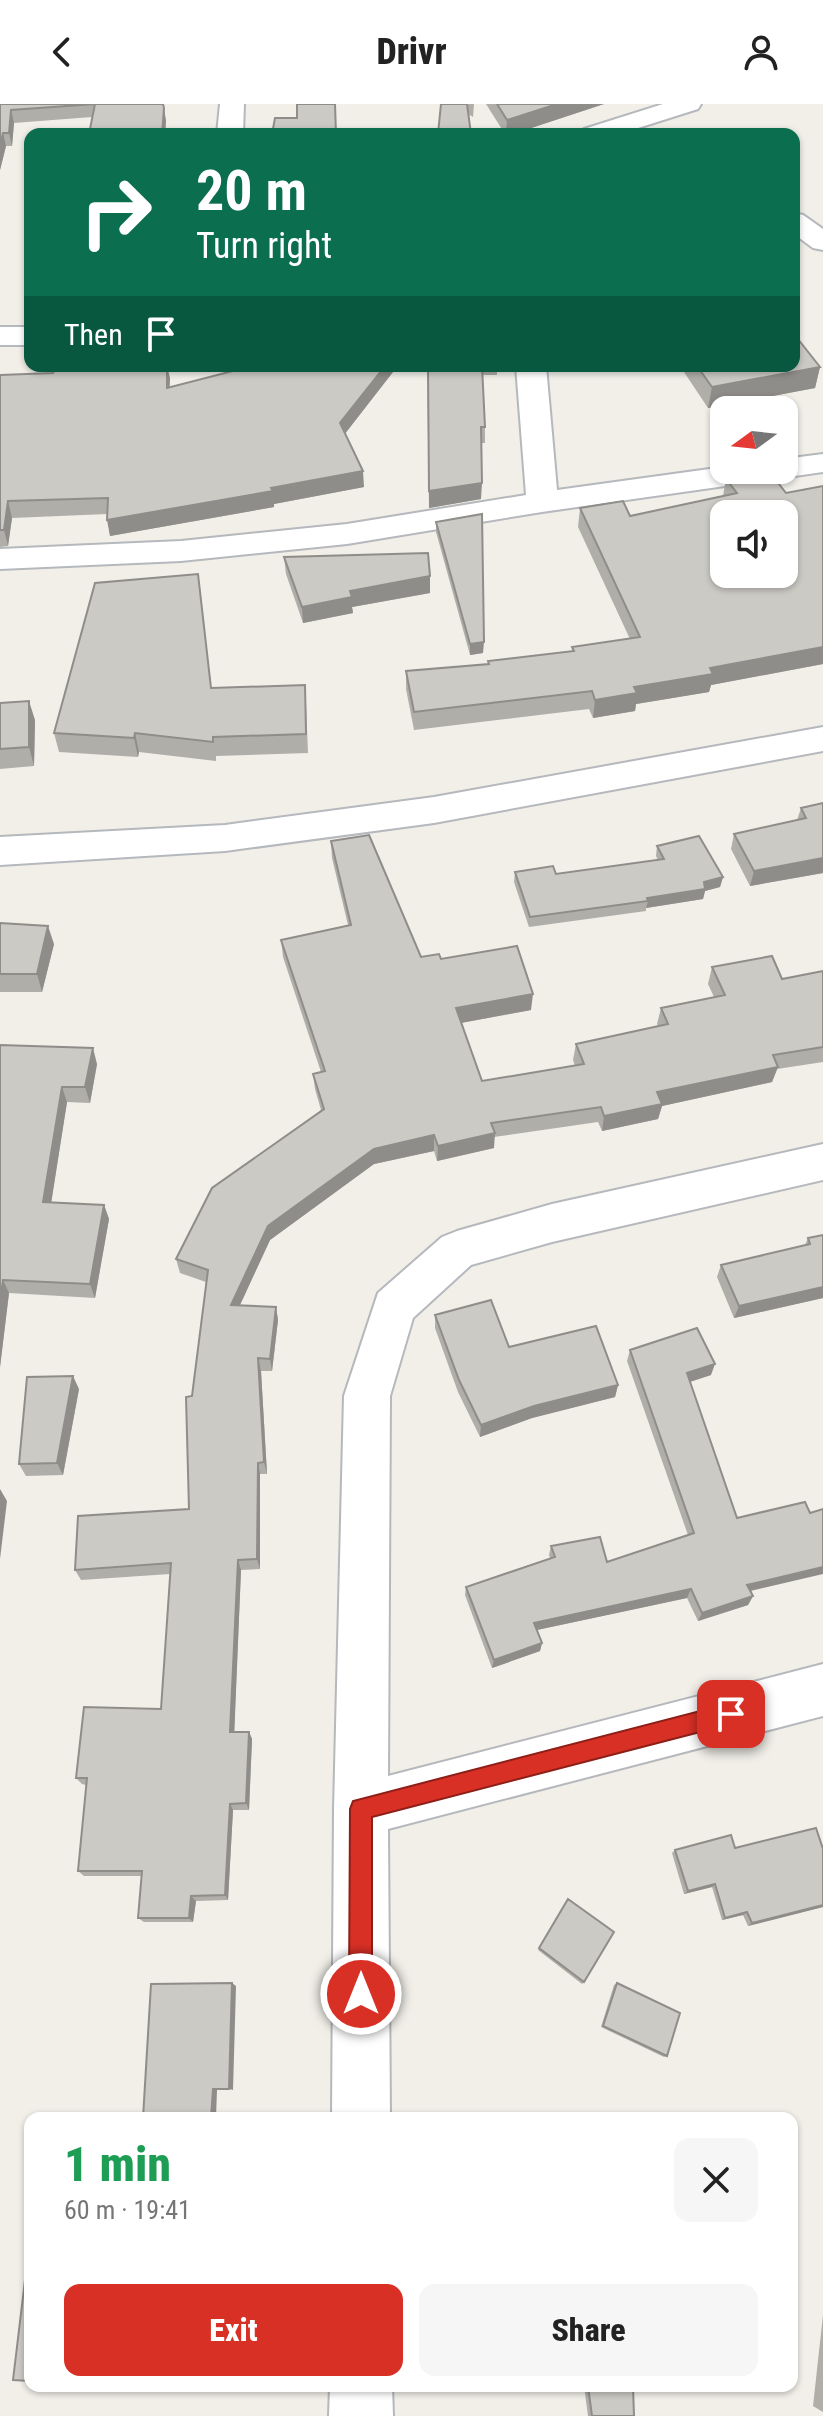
<!DOCTYPE html>
<html lang="en">
<head>
<meta charset="utf-8">
<style>
	body { margin:0; font-family:"Roboto Condensed",sans-serif; background:#f6f6f6; color:#222; height:100vh; display:flex; flex-direction:column; font-size:30px; white-space:nowrap }
	* { box-sizing:border-box; margin:0 }
	p { font-size:26px; color:#767676 }
	.icon { flex:none; width:44px; height:44px; fill:none; stroke:currentColor; stroke-width:2; stroke-linecap:round; stroke-linejoin:round }
	.map { position:relative; flex:1; overflow:hidden }
	.sheet { position:absolute; left:24px; top:2008px; width:774px; height:280px; display:flex; flex-direction:column; background:#fff; border-radius:16px; box-shadow:0 2px 6px #0004 }
	.sheet>* { flex:none }
	.top-card { position:absolute; left:24px; top:24px; width:776px; height:244px; border-radius:16px; box-shadow:0 2px 6px #0004; background:#0b6e4f; color:#fff; overflow:hidden }
	.needle { width:52px; rotate:255deg }
	.fabs { position:absolute; left:710px; top:292px; display:grid; gap:16px }
	.fabs a { display:grid; place-items:center; width:88px; height:88px; border-radius:16px; background:#fff; box-shadow:0 2px 6px #0004; font-size:40px }
	.pin { position:absolute; display:grid; place-items:center; width:68px; height:68px; color:#fff; margin:-34px; border-radius:16px; box-shadow:0 4px 12px #0006 }
	.me { position:absolute; width:88px; margin:-44px; rotate:0deg; stroke-linejoin:round; filter:drop-shadow(0 0 6px #0008) }
	.turn { display:flex; align-items:center; gap:28px; height:168px; padding:0 40px; font-size:36px }
	.turn .icon { width:104px; height:104px; stroke-width:2.5 }
	.turn b { display:block; font-size:56px; line-height:68px }
	.then { display:flex; align-items:center; height:76px; padding:0 40px; background:#0003; gap:16px; font-size:30px }
	.round { display:grid; place-items:center; flex:none; width:84px; height:84px; border-radius:16px; background:#f6f6f6 }
	.head { display:flex; align-items:center; justify-content:space-between; height:136px; padding:0 40px }
	h1 { font-size:48px; font-weight:800; line-height:60px; color:#1e9e55 }
	.primary-button { display:flex; gap:16px; margin-top:auto; padding:16px 40px }
	.primary-button a { flex:1; height:92px; border-radius:16px; background:#d93025; color:#fff; font-size:32px; font-weight:800; line-height:92px; text-align:center }
	.primary-button a+a { background:#f6f6f6; color:#222 }
	header { display:flex; justify-content:space-between; align-items:center; height:104px; padding:0 40px; background:#fff; font-size:36px; font-weight:800 }
	.map>svg:first-child { display:block }
	.lines { fill:none; stroke-linecap:round; stroke-linejoin:round }
	.minor-casing { stroke:#b5b8bc; stroke-width:4 }
	.minor { fill:#fff; fill-rule:evenodd }
	.wall { fill:#afaea9 }
	.shaded-wall { fill:#8f8d8a }
	.building { fill:#cccac5; stroke:#8f8d8a; stroke-width:2; fill-rule:evenodd }
	.route { fill:#d93025; stroke:#8d1f18; stroke-width:2 }
</style>
</head>
<body>
<header><svg class="icon" aria-label="back" viewBox="0 0 24 24"><path d="M15 5l-7 7 7 7"/></svg>Drivr<svg class="icon" aria-label="person" viewBox="0 0 24 24"><circle cx="12" cy="8" r="4"/><path d="M4 21q1-7 8-7t8 7"/></svg></header>
<div class="map">
<svg width="823" height="2312" viewBox="0 0 823 2312">
	<rect width="100%" height="100%" fill="#f1efe8"/>
	<g class="lines">
		<defs>
			<path id="minor" d="M 220,0 L 244,0 L 243,30 L 217,30 Z
				M 663,0 L 701,0 L 698,5 L 619,30 L 580,30 L 584,25 Z
				M 794,109 L 803,111 L 823,125 L 823,146 L 813,144 L 794,130 Z
				M 0,223 L 30,223 L 30,241 L 0,241 Z
				M 516,262 L 546,262 L 557,386 L 724,363 L 724,366 L 784,366 L 784,355 L 823,350 L 823,368 L 542,408 L 347,440 L 181,457 L 0,465 L 0,445 L 181,437 L 347,420 L 526,391 Z
				M 823,623 L 823,647 L 434,719 L 225,747 L 0,761 L 0,733 L 225,721 L 434,693 Z
				M 823,1040 L 823,1076 L 552,1138 L 471,1161 L 413,1214 L 390,1292 L 388,1672 L 823,1560 L 823,1612 L 388,1725 L 390,2014 L 332,2014 L 334,1705 L 344,1292 L 378,1189 L 442,1133 L 457,1127 L 552,1100 Z
				M 330,2282 L 392,2282 L 393,2312 L 329,2312 Z"/>
		</defs>
		<use href="#minor" class="minor-casing"/>
		<use href="#minor" class="minor"/>
	</g>
	<path class="wall" d="M 0,0 L 163,0 L 166,17 L 165,30 L 89,30 L 92,13 L 14,19 L 12,42 L 6,42 L 0,66 Z
		M 441,0 L 474,0 L 473,13 L 468,10 Z
		M 486,0 L 604,0 L 513,30 L 505,30 Z
		M 427,262 L 497,262 L 497,271 L 482,271 L 485,323 L 485,339 L 481,339 L 481,395 L 429,404 Z
		M 680,262 L 794,262 L 820,263 L 815,284 L 708,304 Z
		M 393,268 L 345,329 L 364,383 L 274,400 L 274,403 L 110,432 L 107,410 L 12,414 L 8,442 L 0,443 L 0,271 L 170,274 L 169,283 Z
		M 726,375 L 786,389 L 823,382 L 823,560 L 711,581 L 709,588 L 636,600 L 635,607 L 593,614 L 589,605 L 414,626 L 406,585 L 406,567 L 488,560 L 488,557 L 572,547 L 572,543 L 630,535 L 578,423 L 580,404 L 630,412 L 723,392 Z
		M 436,418 L 483,549 L 470,551 L 436,428 Z
		M 284,453 L 430,472 L 430,489 L 352,503 L 353,509 L 303,519 L 286,470 Z
		M 211,584 L 306,600 L 308,649 L 216,652 L 216,657 L 139,648 L 138,653 L 59,648 L 54,629 Z
		M 0,599 L 35,616 L 34,662 L 0,665 Z
		M 823,699 L 823,769 L 750,782 L 731,745 L 734,730 L 797,716 L 801,704 Z
		M 331,737 L 421,853 L 441,855 L 531,906 L 461,919 L 482,977 L 575,962 L 573,956 L 576,940 L 658,922 L 657,920 L 661,904 L 714,893 L 708,880 L 712,863 L 782,875 L 823,867 L 823,958 L 777,965 L 772,978 L 662,1002 L 658,1015 L 602,1027 L 598,1018 L 494,1033 L 494,1044 L 437,1057 L 434,1047 L 374,1060 L 270,1136 L 240,1201 L 276,1203 L 278,1216 L 272,1267 L 261,1267 L 267,1370 L 260,1370 L 260,1465 L 241,1466 L 234,1628 L 249,1628 L 252,1635 L 249,1706 L 233,1706 L 228,1796 L 196,1797 L 193,1818 L 144,1818 L 138,1814 L 142,1772 L 84,1772 L 78,1767 L 86,1681 L 82,1680 L 76,1674 L 161,1605 L 170,1470 L 81,1476 L 75,1466 L 189,1405 L 192,1292 L 206,1178 L 180,1169 L 176,1155 L 321,1006 L 315,985 L 313,970 L 321,968 L 283,853 L 281,836 L 348,821 L 332,754 Z
		M 657,742 L 723,773 L 720,783 L 705,787 L 703,795 L 646,804 L 646,807 L 529,823 L 514,778 L 515,768 L 556,770 L 658,756 L 656,752 Z
		M 0,819 L 54,840 L 42,888 L 0,888 Z
		M 0,941 L 97,960 L 90,999 L 67,998 L 51,1098 L 104,1101 L 109,1115 L 95,1194 L 9,1189 L 0,1263 Z
		M 823,1131 L 823,1194 L 734,1214 L 717,1173 L 721,1161 L 805,1141 L 808,1134 Z
		M 435,1211 L 509,1243 L 618,1281 L 615,1293 L 532,1314 L 480,1333 L 458,1288 L 435,1224 Z
		M 630,1246 L 711,1271 L 690,1278 L 753,1492 L 748,1501 L 698,1517 L 687,1494 L 537,1526 L 542,1539 L 540,1547 L 492,1564 L 465,1491 L 466,1483 L 550,1454 L 549,1451 L 551,1442 L 607,1458 L 688,1431 L 627,1257 Z
		M 79,1285 L 63,1371 L 26,1372 L 19,1360 Z
		M 735,1744 L 823,1803 L 748,1822 L 743,1811 L 722,1816 L 712,1783 L 684,1790 L 672,1749 L 675,1746 Z
		M 568,1795 L 584,1878 L 582,1880 L 538,1846 Z
		M 617,1879 L 667,1952 L 664,1953 L 601,1923 L 614,1881 Z
		M 823,2211 L 823,2308 L 813,2302 Z
		M 584,2282 L 633,2282 L 634,2312 L 588,2312 Z"/>
	<path class="shaded-wall" d="M 557,0 L 604,0 L 513,30 L 506,30 L 507,16 Z
		M 164,4 L 166,17 L 165,30 L 162,30 Z
		M 11,6 L 14,19 L 12,42 L 9,29 Z
		M 3,29 L 6,42 L 0,66 L 0,42 Z
		M 167,262 L 170,274 L 169,300 L 167,284 Z
		M 385,262 L 393,262 L 393,268 L 341,335 L 340,319 Z
		M 820,263 L 815,284 L 708,304 L 712,283 Z
		M 363,367 L 364,383 L 274,400 L 274,403 L 110,432 L 107,416 Z
		M 482,379 L 481,395 L 429,404 L 429,387 Z
		M 8,397 L 12,414 L 8,442 L 4,426 Z
		M 430,472 L 430,489 L 352,503 L 353,509 L 303,519 L 302,503 L 350,487 Z
		M 484,538 L 483,549 L 470,551 L 470,540 Z
		M 823,543 L 823,560 L 711,581 L 709,588 L 636,600 L 635,607 L 593,614 L 595,596 L 634,583 L 710,564 Z
		M 29,597 L 35,616 L 34,662 L 29,643 Z
		M 135,629 L 139,648 L 138,653 L 134,634 Z
		M 823,754 L 823,769 L 750,782 L 754,767 Z
		M 723,773 L 720,783 L 705,787 L 703,795 L 646,804 L 648,797 L 647,794 Z
		M 48,822 L 54,840 L 42,888 L 37,870 Z
		M 533,890 L 531,906 L 455,920 L 456,904 Z
		M 93,944 L 97,960 L 90,999 L 85,983 Z
		M 778,963 L 772,978 L 662,1002 L 658,1015 L 602,1027 L 604,1012 L 657,988 Z
		M 62,983 L 67,998 L 49,1113 L 43,1098 Z
		M 495,1029 L 494,1044 L 437,1057 L 438,1042 Z
		M 434,1031 L 434,1047 L 374,1060 L 270,1136 L 234,1214 L 231,1201 L 268,1122 L 374,1045 Z
		M 104,1101 L 109,1115 L 95,1194 L 90,1180 Z
		M 3,1176 L 9,1189 L 0,1263 L 0,1197 Z
		M 823,1183 L 823,1194 L 734,1214 L 739,1202 Z
		M 276,1203 L 278,1216 L 272,1267 L 270,1255 Z
		M 258,1254 L 261,1267 L 267,1370 L 264,1358 Z
		M 715,1260 L 711,1271 L 683,1280 L 687,1269 Z
		M 73,1272 L 79,1285 L 63,1371 L 57,1359 Z
		M 618,1281 L 615,1293 L 532,1314 L 480,1333 L 481,1321 L 534,1302 Z
		M 258,1359 L 260,1370 L 260,1465 L 257,1455 Z
		M 0,1385 L 7,1397 L 0,1455 Z
		M 238,1456 L 241,1466 L 234,1636 L 230,1628 Z
		M 823,1463 L 823,1470 L 742,1489 L 747,1481 Z
		M 691,1485 L 687,1494 L 532,1527 L 534,1519 Z
		M 753,1492 L 748,1501 L 698,1517 L 702,1509 Z
		M 542,1539 L 540,1547 L 492,1564 L 494,1556 Z
		M 249,1628 L 252,1635 L 249,1706 L 246,1699 Z
		M 230,1700 L 233,1706 L 228,1796 L 225,1791 Z
		M 715,1780 L 712,1783 L 684,1790 L 688,1787 Z
		M 191,1792 L 196,1797 L 193,1818 L 189,1814 Z
		M 823,1801 L 823,1803 L 748,1822 L 752,1819 Z
		M 747,1808 L 743,1811 L 722,1816 L 725,1814 Z
		M 232,1879 L 236,1882 L 233,1986 L 229,1985 Z
		M 213,1985 L 217,1986 L 216,2014 L 211,2014 Z"/>
	<path class="building" d="M 0,0 L 163,0 L 164,4 L 162,30 L 89,30 L 95,0 L 11,6 L 9,29 L 3,29 L 0,42 Z
		M 297,0 L 335,0 L 336,30 L 272,30 L 275,14 L 297,14 Z
		M 441,0 L 467,0 L 471,30 L 438,30 Z
		M 497,0 L 557,0 L 507,16 Z
		M 794,230 L 820,263 L 712,283 L 697,262 L 794,262 Z
		M 106,262 L 167,262 L 167,284 L 252,262 L 385,262 L 340,319 L 363,367 L 271,384 L 273,387 L 107,416 L 108,394 L 8,397 L 4,426 L 0,426 L 0,271 L 53,269 L 54,266 Z
		M 428,262 L 482,262 L 485,323 L 481,323 L 482,379 L 429,387 Z
		M 767,366 L 768,366 L 786,389 L 823,382 L 823,543 L 710,564 L 713,570 L 634,583 L 637,589 L 595,596 L 592,587 L 414,608 L 406,567 L 489,560 L 488,557 L 574,547 L 572,543 L 640,533 L 580,404 L 623,397 L 630,412 L 737,389 L 726,375 ZM 724,410 L 784,410 L 784,470 L 724,470 Z
		M 482,410 L 484,538 L 470,540 L 436,418 Z
		M 428,449 L 430,472 L 350,487 L 352,493 L 302,503 L 284,453 Z
		M 198,470 L 211,584 L 305,581 L 306,630 L 213,633 L 213,638 L 135,629 L 134,634 L 54,629 L 95,479 Z
		M 29,597 L 29,643 L 0,645 L 0,599 Z
		M 823,699 L 823,754 L 754,767 L 734,730 L 806,714 L 801,704 Z
		M 369,731 L 421,853 L 439,850 L 441,855 L 517,842 L 533,890 L 456,904 L 482,977 L 584,960 L 576,940 L 668,920 L 661,904 L 725,891 L 712,863 L 772,852 L 782,875 L 823,867 L 823,943 L 773,951 L 778,963 L 657,988 L 662,1000 L 604,1012 L 601,1003 L 491,1019 L 495,1029 L 438,1042 L 434,1031 L 374,1045 L 268,1122 L 231,1201 L 276,1203 L 270,1255 L 258,1254 L 264,1358 L 258,1359 L 257,1455 L 238,1456 L 230,1628 L 249,1628 L 246,1699 L 230,1700 L 225,1791 L 191,1792 L 189,1814 L 138,1814 L 142,1767 L 78,1767 L 87,1674 L 76,1674 L 84,1603 L 161,1605 L 171,1459 L 75,1466 L 78,1412 L 189,1405 L 186,1293 L 192,1292 L 208,1166 L 176,1155 L 212,1084 L 324,1005 L 313,970 L 325,967 L 281,836 L 351,821 L 331,737 Z
		M 699,732 L 723,773 L 704,778 L 705,785 L 647,794 L 648,797 L 530,813 L 515,768 L 553,762 L 556,770 L 664,755 L 657,742 Z
		M 0,819 L 48,822 L 37,870 L 0,870 Z
		M 0,941 L 93,944 L 85,983 L 62,983 L 43,1098 L 104,1101 L 90,1180 L 3,1176 L 0,1197 Z
		M 823,1131 L 823,1183 L 739,1202 L 721,1161 L 810,1140 L 808,1134 Z
		M 491,1196 L 509,1243 L 596,1222 L 618,1281 L 534,1302 L 481,1321 L 459,1276 L 435,1211 Z
		M 697,1224 L 715,1260 L 687,1269 L 737,1414 L 805,1398 L 810,1409 L 823,1405 L 823,1463 L 747,1481 L 753,1492 L 702,1509 L 691,1485 L 534,1519 L 542,1539 L 494,1556 L 466,1483 L 555,1453 L 551,1442 L 600,1433 L 607,1458 L 694,1429 L 630,1246 Z
		M 73,1272 L 57,1359 L 19,1360 L 27,1273 Z
		M 816,1724 L 823,1745 L 823,1801 L 752,1819 L 747,1808 L 725,1814 L 715,1780 L 688,1787 L 675,1746 L 731,1731 L 735,1744 Z
		M 568,1795 L 614,1828 L 584,1878 L 539,1844 Z
		M 232,1879 L 229,1985 L 213,1985 L 211,2014 L 143,2014 L 151,1880 Z
		M 617,1879 L 680,1909 L 667,1952 L 603,1922 Z
		M 25,2176 L 30,2177 L 30,2277 L 13,2276 Z
		M 588,2282 L 633,2282 L 634,2312 L 592,2312 Z"/>
	<path class="route" d="M 731,1599 L 738,1602 L 741,1610 L 738,1617 L 731,1620 L 372,1713 L 372,1890 L 369,1899 L 361,1902 L 352,1899 L 349,1890 L 350,1705 L 353,1697 Z"/>
</svg>
<div class="fabs">
<a><svg class="needle" viewBox="-14 -14 28 28"><path d="M0-13l5 13h-10z" fill="#e53935"/><path d="M0 13l5-13h-10z" fill="#767676"/></svg></a>
<a><svg class="icon" aria-label="sound" viewBox="0 0 24 24"><path d="M4 9h4l5-4v14l-5-4H4zM17 9q2 3 0 6"/></svg></a>
</div>
<div class="pin" style="left:731px;top:1610px;background:#d93025"><svg class="icon" aria-label="arrive" viewBox="0 0 24 24"><path d="M6 21V4h12l-3 4 3 4H6"/></svg></div>
<svg class="me" style="left:361px;top:1890px" viewBox="-20 -20 40 40"><circle r="17" fill="#d93025" stroke="#fff" stroke-width="3"/><path d="M0-11L8 9 0 5-8 9z" fill="#fff"/></svg>
<div class="top-card">
<div class="turn"><svg class="icon" aria-label="right" viewBox="0 0 24 24"><path d="M7 20v-9h11M14 6l5 5-5 5"/></svg><div><b>20 m</b>Turn right</div></div>
<div class="then">Then<svg class="icon" aria-label="arrive" viewBox="0 0 24 24"><path d="M6 21V4h12l-3 4 3 4H6"/></svg></div>
</div>
<section class="sheet">
<div class="head"><div><h1>1 min</h1><p>60 m · 19:41</p></div><a class="round"><svg class="icon" aria-label="close" viewBox="0 0 24 24"><path d="M6 6l12 12M18 6L6 18"/></svg></a></div>
<div class="primary-button"><a>Exit</a><a>Share</a></div>
</section>
</div>
</body>
</html>
